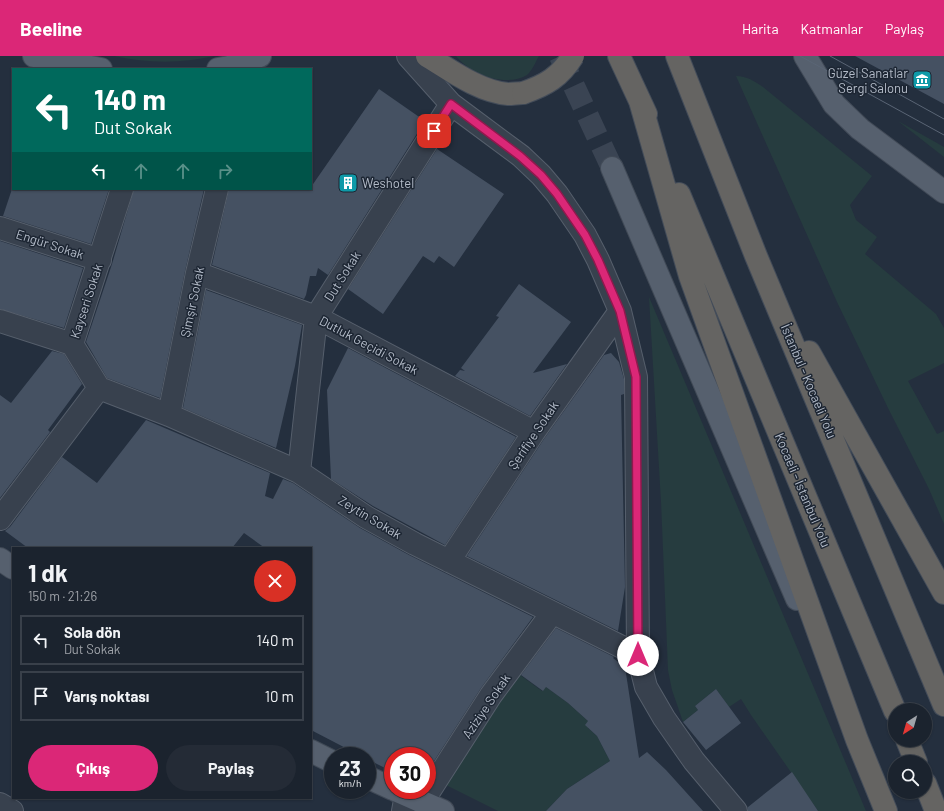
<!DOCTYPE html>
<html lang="tr">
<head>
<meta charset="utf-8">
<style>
	body { margin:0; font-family:Barlow,sans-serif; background:#242b36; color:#f1f3f6; height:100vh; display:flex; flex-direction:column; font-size:15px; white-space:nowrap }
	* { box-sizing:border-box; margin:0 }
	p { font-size:13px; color:#a0a4aa }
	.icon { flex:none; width:22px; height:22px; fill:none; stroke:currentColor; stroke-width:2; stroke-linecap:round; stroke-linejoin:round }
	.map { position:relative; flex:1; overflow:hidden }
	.details { position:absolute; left:12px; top:491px; width:300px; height:252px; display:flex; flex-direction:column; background:#1b232e; border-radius:0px; box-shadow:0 1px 3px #0004,0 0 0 1px #39404a }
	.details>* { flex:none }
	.banner { position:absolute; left:12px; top:12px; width:300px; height:122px; border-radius:0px; box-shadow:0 1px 3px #0004,0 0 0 1px #39404a; background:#00695c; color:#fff; overflow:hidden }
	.needle { width:26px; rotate:217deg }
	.buttons { position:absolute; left:888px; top:647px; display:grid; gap:8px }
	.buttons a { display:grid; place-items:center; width:44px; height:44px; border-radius:50%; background:#1b232e; box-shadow:0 1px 3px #0004,0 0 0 1px #39404a; font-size:20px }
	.speed { position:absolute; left:324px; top:691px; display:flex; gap:8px; font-size:20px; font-weight:700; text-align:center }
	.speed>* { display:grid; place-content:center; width:52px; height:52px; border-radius:50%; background:#1b232e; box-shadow:0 1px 3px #0004,0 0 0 1px #39404a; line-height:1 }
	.speed small { font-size:10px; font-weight:400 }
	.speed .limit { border:6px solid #d22; background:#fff; color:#111 }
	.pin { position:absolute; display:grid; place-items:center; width:34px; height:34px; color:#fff; margin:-17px; border-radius:8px; box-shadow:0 2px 6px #0006 }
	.me { position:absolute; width:44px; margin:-22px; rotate:0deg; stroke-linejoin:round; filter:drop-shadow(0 0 3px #0008) }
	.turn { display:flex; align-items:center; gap:14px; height:84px; padding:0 16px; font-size:18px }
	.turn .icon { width:52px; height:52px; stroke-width:2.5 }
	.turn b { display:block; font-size:28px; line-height:34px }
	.lanes { display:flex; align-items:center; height:38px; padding:0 16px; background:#0003; justify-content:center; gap:20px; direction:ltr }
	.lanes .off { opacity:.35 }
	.round { display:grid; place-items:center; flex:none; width:42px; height:42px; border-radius:21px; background:#242b36 }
	.head { display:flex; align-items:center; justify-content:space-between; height:68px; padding:0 16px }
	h1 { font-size:24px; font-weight:700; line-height:30px }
	.action { display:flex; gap:8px; margin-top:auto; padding:8px 16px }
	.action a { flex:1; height:46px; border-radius:24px; background:#db2777; color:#fff; font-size:16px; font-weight:700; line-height:46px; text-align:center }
	.action a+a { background:#242b36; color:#f1f3f6 }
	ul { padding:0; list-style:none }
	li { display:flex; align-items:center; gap:12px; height:50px; margin:0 8px 6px; padding:0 8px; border:2px solid #39404a; border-radius:0px }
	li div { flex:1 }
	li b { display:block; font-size:15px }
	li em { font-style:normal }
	header { display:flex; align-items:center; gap:24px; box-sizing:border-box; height:56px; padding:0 20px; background:#db2777; color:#fff }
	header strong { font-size:19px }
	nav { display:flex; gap:22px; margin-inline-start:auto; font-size:14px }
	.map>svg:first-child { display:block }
	.green { fill:#263c3f }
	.building { fill:#455162 }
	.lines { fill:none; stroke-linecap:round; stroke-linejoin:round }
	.primary-tunnel { stroke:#3a4453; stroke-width:22; stroke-dasharray:22 11; stroke-linecap:butt }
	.minor-casing { stroke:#565f6c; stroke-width:24 }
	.primary-casing { stroke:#414a57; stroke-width:24 }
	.trunk-casing { stroke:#434c59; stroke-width:24 }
	.minor { stroke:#38414e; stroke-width:22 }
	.primary { stroke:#56606e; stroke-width:22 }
	.trunk { stroke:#656462; stroke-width:22 }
	.tram { stroke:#5a6575; stroke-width:1 }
	.trunk-bridge-casing { stroke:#434c59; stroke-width:24; stroke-linecap:butt }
	.trunk-bridge { stroke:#656462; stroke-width:22 }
	.route-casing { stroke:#8e194d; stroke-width:10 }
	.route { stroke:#db2777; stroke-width:7 }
	.labels { text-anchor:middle; stroke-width:3; stroke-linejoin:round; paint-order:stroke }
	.poi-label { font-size:13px; fill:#b4bcc9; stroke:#1d2633; text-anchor:end }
	.street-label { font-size:13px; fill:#b4bcc9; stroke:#1d2633 }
</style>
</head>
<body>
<header>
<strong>Beeline</strong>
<nav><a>Harita</a><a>Katmanlar</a><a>Paylaş</a></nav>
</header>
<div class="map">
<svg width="944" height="755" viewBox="0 0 944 755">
	<rect width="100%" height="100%" fill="#242f3e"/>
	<path class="green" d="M 114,0 L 214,0 C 180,8 147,7 114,0 Z
		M 456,0 L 539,0 C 536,5 532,15 527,19 C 505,32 470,18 456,0 Z
		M 736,20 C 747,20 754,25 763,31 L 872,120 L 850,149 L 856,164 L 877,181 L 865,198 L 936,258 L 944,272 L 944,307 L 908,325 L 937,378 L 944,375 L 944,468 L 929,433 L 888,352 L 837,246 Z
		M 898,65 L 944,91 L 944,101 Z
		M 649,241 L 866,755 L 818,755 L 751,659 L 741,643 L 729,651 L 716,633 L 695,650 L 698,654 L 683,666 L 672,634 L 668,614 L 661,446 Z
		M 520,619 L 542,635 L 546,631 L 568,647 L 588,665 L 588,672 L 597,680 L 610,705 L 567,733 L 546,755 L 498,755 L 442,727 Z"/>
	<path class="building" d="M 855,0 L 944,0 L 944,48 Z
		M 379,33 L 425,65 L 328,219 L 318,212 L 316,220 L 310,220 L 306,239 L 304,243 L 212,209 L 229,133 L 311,133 L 311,131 Z
		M 437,93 L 504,138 L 454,211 L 439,200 L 434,207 L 423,200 L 383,258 L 348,233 Z
		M 12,133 L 109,133 L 91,188 L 3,160 Z
		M 134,133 L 204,133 L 185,215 L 160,342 L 107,322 L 86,286 L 112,208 Z
		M 0,185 L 83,212 L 64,272 L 0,253 Z
		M 519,228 L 571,266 L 533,317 L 567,308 L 530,360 L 455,320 L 460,314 L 465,315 L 461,312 L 499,261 L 496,260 Z
		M 206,234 L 302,269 L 295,310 L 276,392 L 183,352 Z
		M 348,292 L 516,381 L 445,489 L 373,450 L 331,423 L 327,334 Z
		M 52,295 L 64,298 L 82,328 L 48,374 L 50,376 L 0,442 L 0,339 L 11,347 Z
		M 611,297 L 619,306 L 624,323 L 624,338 L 621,339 L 625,531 L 618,575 L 467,500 L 544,383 L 604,299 Z
		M 146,364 L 270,417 L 265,440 L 273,443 L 283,423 L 293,427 L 360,472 L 409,499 L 533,561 L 481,632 L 427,716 L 427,700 L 393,700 L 393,716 L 367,703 L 367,700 L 361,700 L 311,674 L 311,492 L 265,492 L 244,477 L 232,492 L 28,492 L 5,475 L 10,471 L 62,401 L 97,427 Z
		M 556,572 L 614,601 L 613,602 L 625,611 L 639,702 L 647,696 L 666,714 L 703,755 L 546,755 L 567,733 L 610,705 L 597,680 L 585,669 L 588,665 L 568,647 L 546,631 L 543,635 L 521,619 Z
		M 716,633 L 741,667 L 706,694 L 683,666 L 698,654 L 695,650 Z
		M 792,716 L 818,755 L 748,755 L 748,751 Z"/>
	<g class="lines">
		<path class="primary-tunnel" d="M 560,0 L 612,112"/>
		<defs>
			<path id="minor" d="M 408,0 L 451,48 L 521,100 L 541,119 L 557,138 L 585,179 L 598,204 L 620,255 L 636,321 L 638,599 L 646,631 L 664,662 L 694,705 L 736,755
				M 0,172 L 100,204
				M 197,217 L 316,261 L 534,376
				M 0,265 L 72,288
				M 72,288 L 122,133
				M 72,288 L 99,332
				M 99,332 L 169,359 L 299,416 L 366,461 L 415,488 L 638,599
				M 169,359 L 197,217 L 217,133
				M 299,416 L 316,261 L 451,48
				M 0,463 L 99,332
				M 449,505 L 534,376 L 620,255
				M 423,745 L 491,639 L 552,557
				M 0,748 L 12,755
				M 403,755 L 406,739"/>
			<path id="primary" d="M 34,0 L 101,13
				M 805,0 L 834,48 L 860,73 L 944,136
				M 218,13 L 229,11 L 260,0
				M 612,112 L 797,543
				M 0,503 L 13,512
				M 311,695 L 333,706
				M 367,721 L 393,733
				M 395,734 L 443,755"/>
			<path id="trunk" d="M 427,0 C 450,14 480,36 508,38 C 513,38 518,37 523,37
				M 619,0 L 646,58
				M 677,0 L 756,200 L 944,649
				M 640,45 L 690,220 L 857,684 L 886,755
				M 679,138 L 895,655
				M 809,296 L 944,537
				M 907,684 L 916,706
				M 925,727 L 936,755"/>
		</defs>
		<use href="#minor" class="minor-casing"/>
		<use href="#primary" class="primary-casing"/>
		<use href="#trunk" class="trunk-casing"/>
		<use href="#minor" class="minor"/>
		<use href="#primary" class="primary"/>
		<use href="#trunk" class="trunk"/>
		<path class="tram" d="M 800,0 L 944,79
			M 830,0 L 944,63"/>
		<defs>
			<path id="trunk-bridge" d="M 523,37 C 546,29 560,21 573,0"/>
		</defs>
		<use href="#trunk-bridge" class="trunk-bridge-casing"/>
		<use href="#trunk-bridge" class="trunk-bridge"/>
	</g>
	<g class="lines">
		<defs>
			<path id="route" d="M 434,75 L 451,48 L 520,100 L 541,119 L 557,138 L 585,179 L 598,204 L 620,255 L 636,321 L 638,599"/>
		</defs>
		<use href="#route" class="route-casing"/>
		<use href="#route" class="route"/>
	</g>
	<defs>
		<symbol id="museum-square" viewBox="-11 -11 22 22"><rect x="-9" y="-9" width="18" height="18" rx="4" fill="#0f9aa8" stroke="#1d2633"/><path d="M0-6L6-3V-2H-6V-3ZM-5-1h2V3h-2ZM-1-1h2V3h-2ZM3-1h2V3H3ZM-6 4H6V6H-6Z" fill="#fff"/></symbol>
		<symbol id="building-square" viewBox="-11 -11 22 22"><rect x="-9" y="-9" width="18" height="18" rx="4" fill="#0f9aa8" stroke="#1d2633"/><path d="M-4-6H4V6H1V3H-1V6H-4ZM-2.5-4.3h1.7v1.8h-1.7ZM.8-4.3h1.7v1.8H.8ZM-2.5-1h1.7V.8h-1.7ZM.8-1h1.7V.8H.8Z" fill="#fff"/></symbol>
	</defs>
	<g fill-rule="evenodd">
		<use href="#museum-square" x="911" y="13" width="22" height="22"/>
		<use href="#building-square" x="337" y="116" width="22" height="22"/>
	</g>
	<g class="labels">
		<g class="poi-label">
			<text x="908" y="22">Güzel Sanatlar<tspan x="908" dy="15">Sergi Salonu</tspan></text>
			<text x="362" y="132" text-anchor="start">Weshotel</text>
		</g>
		<g class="street-label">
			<text transform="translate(50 188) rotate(18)" y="5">Engür Sokak</text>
			<text transform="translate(342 220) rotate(-58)" y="5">Dut Sokak</text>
			<text transform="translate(86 245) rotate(-72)" y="5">Kayseri Sokak</text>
			<text transform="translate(192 246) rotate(-78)" y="5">Şimşir Sokak</text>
			<text transform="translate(369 289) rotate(28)" y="5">Dutluk Geçidi Sokak</text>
			<text transform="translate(809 325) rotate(67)" y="5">İstanbul - Kocaeli Yolu</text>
			<text transform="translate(533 379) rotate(-56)" y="5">Şerifiye Sokak</text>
			<text transform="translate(803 434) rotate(67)" y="5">Kocaeli - İstanbul Yolu</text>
			<text transform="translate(370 461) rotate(31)" y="5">Zeytin Sokak</text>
			<text transform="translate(486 650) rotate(-56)" y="5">Aziziye Sokak</text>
		</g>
	</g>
</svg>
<div class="buttons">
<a><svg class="needle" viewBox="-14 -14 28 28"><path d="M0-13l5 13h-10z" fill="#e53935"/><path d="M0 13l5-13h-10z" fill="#a0a4aa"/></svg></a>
<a><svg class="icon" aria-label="search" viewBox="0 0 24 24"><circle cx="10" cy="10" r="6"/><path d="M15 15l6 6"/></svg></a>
</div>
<div class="speed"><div>23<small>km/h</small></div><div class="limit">30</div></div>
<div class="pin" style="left:434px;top:75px;background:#d93025"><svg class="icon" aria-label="arrive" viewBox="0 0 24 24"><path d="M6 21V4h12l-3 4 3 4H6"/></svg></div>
<svg class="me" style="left:638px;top:599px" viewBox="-20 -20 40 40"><circle r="19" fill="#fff"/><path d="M0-13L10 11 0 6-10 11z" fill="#db2777"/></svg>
<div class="banner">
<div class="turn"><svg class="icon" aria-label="left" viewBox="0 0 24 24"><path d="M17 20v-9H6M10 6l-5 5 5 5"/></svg><div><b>140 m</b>Dut Sokak</div></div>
<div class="lanes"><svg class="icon" aria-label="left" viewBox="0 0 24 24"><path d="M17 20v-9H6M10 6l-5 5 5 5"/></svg><svg class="icon off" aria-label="ahead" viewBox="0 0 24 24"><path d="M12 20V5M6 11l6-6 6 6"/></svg><svg class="icon off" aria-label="ahead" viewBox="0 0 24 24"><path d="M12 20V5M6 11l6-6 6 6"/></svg><svg class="icon off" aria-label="right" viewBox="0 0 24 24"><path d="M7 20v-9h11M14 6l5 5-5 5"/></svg></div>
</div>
<section class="details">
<div class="head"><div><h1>1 dk</h1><p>150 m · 21:26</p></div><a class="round" style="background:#d93025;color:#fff"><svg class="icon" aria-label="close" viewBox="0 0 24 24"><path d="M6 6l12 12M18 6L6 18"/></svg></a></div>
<ul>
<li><svg class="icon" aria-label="left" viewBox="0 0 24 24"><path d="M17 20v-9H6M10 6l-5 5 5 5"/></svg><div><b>Sola dön</b><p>Dut Sokak</p></div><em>140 m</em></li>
<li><svg class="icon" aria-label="arrive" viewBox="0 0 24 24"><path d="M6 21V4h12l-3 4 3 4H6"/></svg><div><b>Varış noktası</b></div><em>10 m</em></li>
</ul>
<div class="action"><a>Çıkış</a><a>Paylaş</a></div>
</section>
</div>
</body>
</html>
